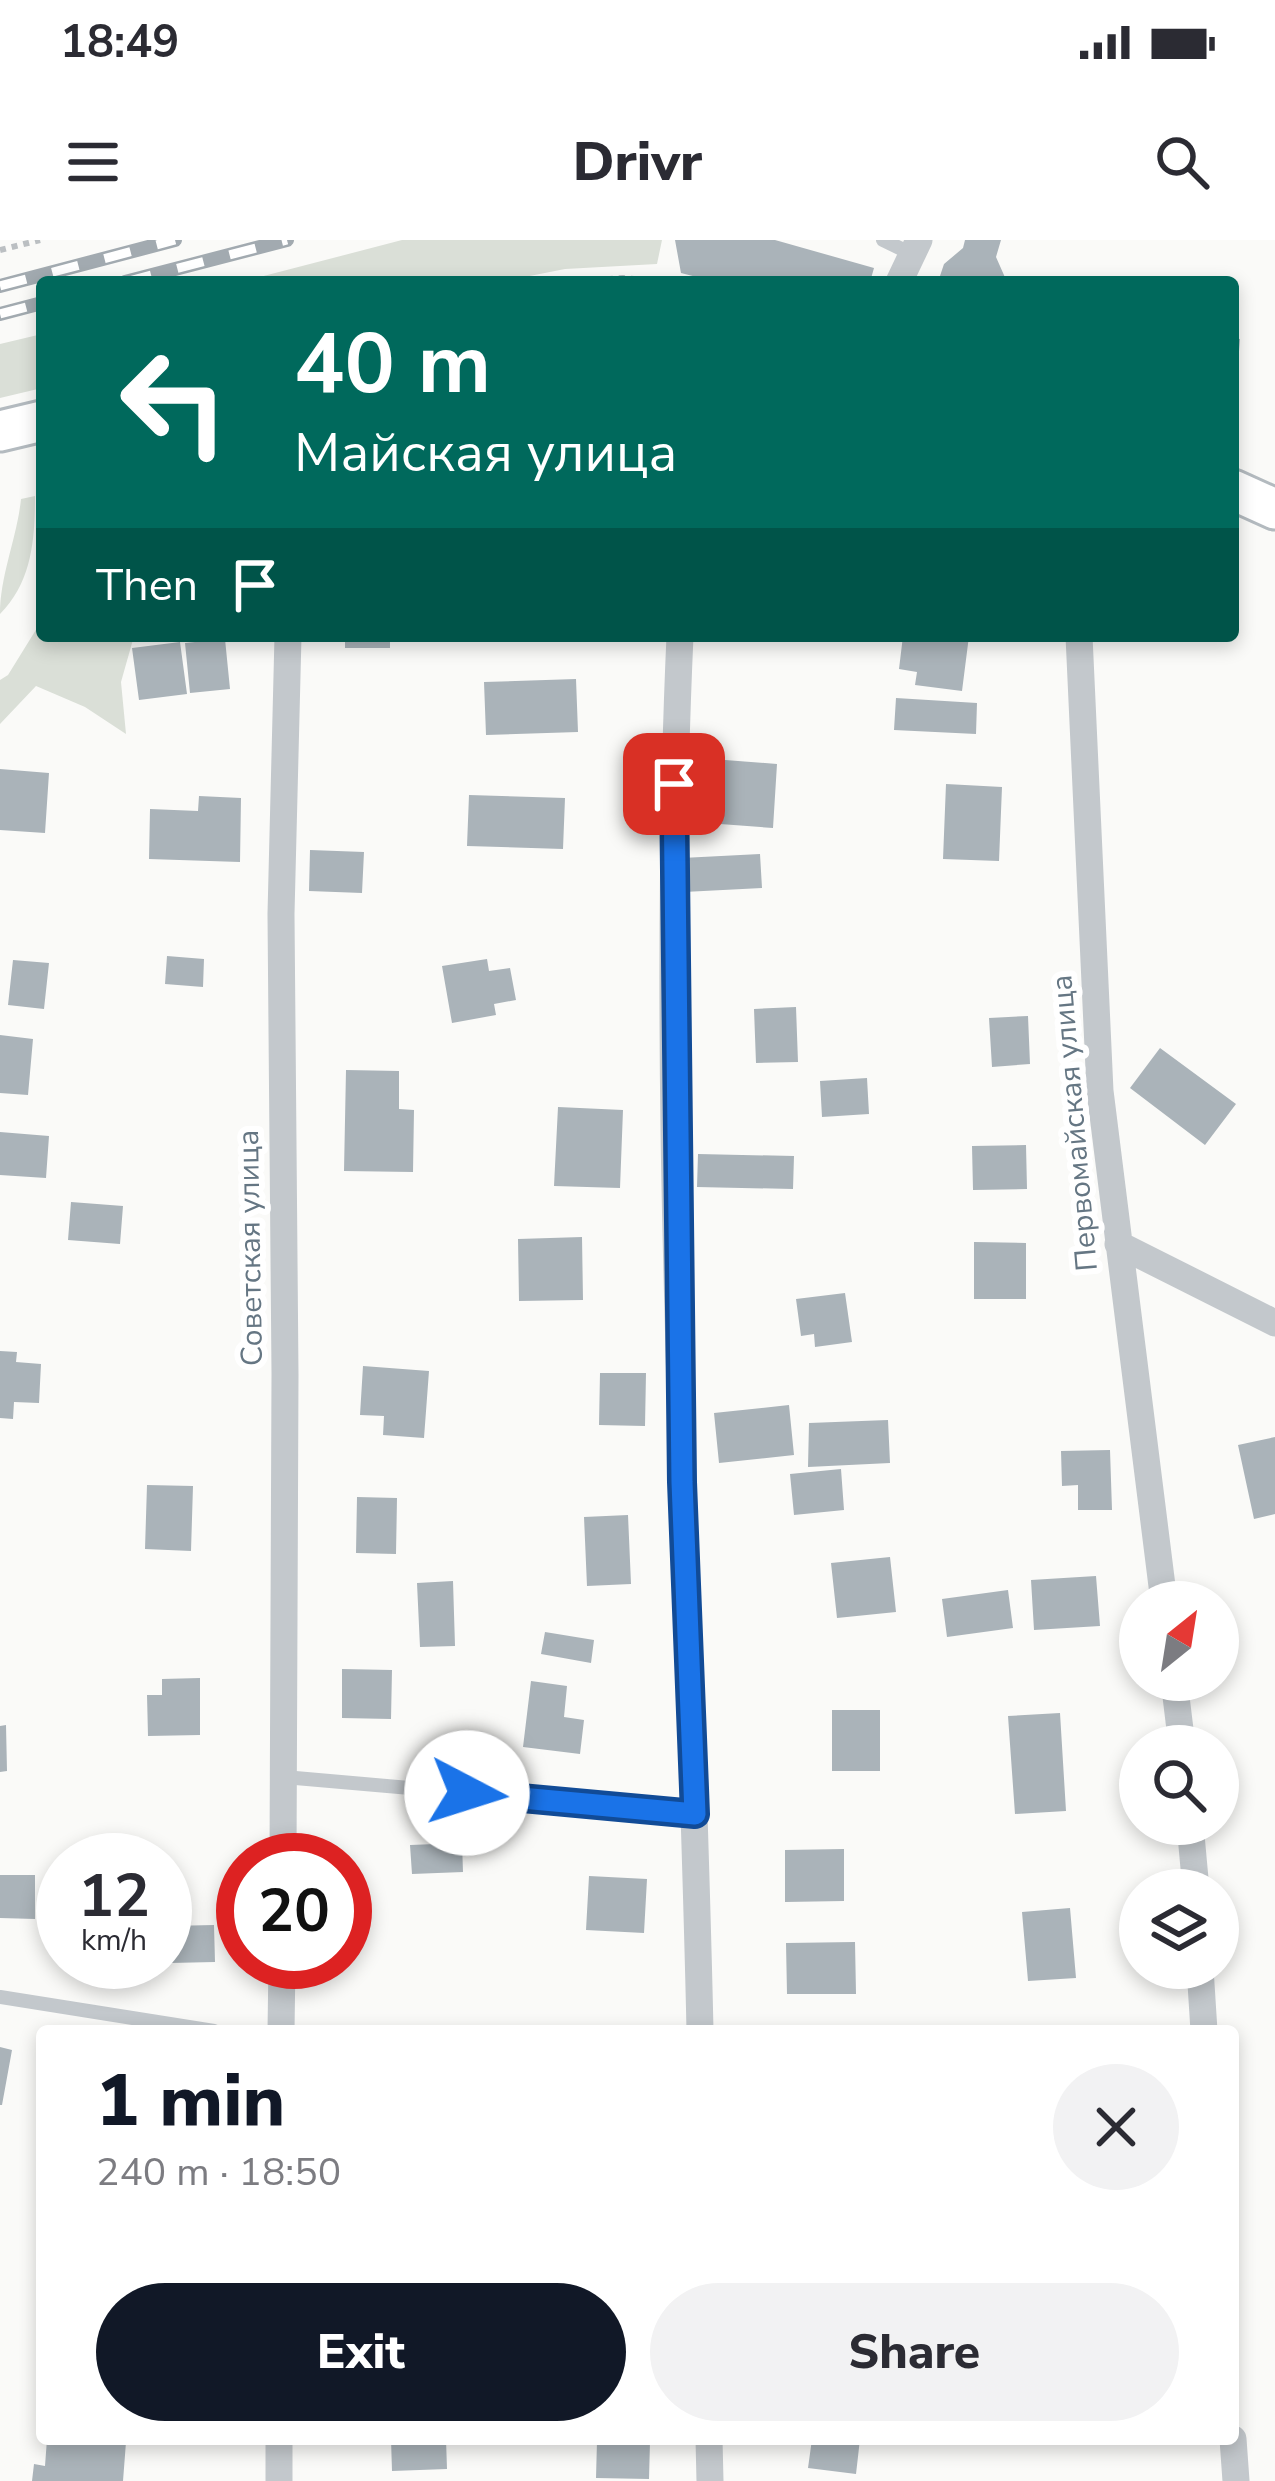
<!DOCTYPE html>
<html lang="en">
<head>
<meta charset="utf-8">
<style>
	body { margin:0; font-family:"Nunito Sans",sans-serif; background:#f2f2f3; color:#2b2b33; height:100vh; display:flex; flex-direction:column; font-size:45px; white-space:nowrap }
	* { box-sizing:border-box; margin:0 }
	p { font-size:39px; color:#7c7c81 }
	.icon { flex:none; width:66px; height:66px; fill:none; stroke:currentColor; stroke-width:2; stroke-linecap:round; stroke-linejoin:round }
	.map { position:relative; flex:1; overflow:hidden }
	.sheet { position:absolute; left:36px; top:1785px; width:1203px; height:420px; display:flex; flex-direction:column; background:#fff; border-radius:12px; box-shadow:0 6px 18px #0003 }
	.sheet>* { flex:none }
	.banner { position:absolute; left:36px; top:36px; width:1203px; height:366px; border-radius:12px; box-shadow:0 6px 18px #0003; background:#00695c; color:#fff; overflow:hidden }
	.needle { width:78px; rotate:30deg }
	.buttons { position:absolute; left:1119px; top:1341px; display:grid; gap:24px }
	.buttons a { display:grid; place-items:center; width:120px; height:120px; border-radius:50%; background:#fff; box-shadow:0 6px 18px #0003; font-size:60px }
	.speed { position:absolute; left:36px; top:1593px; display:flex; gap:24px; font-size:60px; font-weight:700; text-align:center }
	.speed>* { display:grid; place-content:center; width:156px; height:156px; border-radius:50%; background:#fff; box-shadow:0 6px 18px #0003; line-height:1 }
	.speed small { font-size:30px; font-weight:400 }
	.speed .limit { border:18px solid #d22; background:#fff; color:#111 }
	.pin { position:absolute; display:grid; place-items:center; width:102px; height:102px; color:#fff; margin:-51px; border-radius:24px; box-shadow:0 6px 18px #0006 }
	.me { position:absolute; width:132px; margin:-66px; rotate:95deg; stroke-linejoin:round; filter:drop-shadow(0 0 9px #0008) }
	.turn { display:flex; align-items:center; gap:42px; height:252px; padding:0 60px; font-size:54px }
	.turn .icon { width:156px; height:156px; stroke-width:2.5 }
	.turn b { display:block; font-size:84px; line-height:102px }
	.then { display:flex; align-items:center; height:114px; padding:0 60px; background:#0003; gap:24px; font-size:45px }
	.round { display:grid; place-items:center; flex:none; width:126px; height:126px; border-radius:63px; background:#f2f2f3 }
	.head { display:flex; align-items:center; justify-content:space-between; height:204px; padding:0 60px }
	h1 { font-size:72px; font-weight:800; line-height:90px; color:#111827 }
	.action { display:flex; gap:24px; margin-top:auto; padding:24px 60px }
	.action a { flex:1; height:138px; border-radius:72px; background:#111827; color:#fff; font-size:48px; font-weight:800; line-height:138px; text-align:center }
	.action a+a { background:#f2f2f3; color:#2b2b33 }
	.status { display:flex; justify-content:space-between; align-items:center; height:84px; padding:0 60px; background:#fff; direction:ltr }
	.status svg { height:33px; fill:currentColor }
	header { display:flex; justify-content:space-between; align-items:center; height:156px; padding:0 60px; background:#fff; font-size:54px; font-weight:800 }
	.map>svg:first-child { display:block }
	.green { fill:#dadfd7 }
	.building { fill:#aab3b9 }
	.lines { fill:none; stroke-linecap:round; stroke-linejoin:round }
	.secondary-casing { stroke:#b3babf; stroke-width:45 }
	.path { stroke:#bbbfc2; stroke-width:6; stroke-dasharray:6 6; stroke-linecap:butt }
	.lane { stroke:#c3c8cc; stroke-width:14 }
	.street { stroke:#c3c8cc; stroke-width:27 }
	.secondary { stroke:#fff; stroke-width:39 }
	.rail-casing { stroke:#a2aab0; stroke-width:14 }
	.rail { stroke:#fff; stroke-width:9; stroke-dasharray:27; stroke-linecap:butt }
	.route-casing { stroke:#114b97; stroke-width:30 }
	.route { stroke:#1a73e8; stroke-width:21 }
	.labels { text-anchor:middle; stroke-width:12; stroke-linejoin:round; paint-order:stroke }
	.street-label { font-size:30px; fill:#657683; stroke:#fff }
</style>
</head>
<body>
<div class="status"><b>18:49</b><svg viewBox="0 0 49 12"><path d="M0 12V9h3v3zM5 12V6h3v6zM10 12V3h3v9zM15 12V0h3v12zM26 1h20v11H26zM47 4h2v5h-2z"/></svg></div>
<header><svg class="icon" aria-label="menu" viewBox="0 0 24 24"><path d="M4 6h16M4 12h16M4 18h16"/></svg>Drivr<svg class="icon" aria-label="search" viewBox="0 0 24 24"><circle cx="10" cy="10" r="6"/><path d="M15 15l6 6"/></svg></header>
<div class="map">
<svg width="1275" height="2241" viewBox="0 0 1275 2241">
	<rect width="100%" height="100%" fill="#fafaf8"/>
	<path class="green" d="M 402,0 L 662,0 L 657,24 L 565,29 L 499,42 L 241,42 Z
		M 42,94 L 42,148 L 0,158 L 0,104 Z
		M 35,256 C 35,299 32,342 0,374 C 0,335 17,298 21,259 Z
		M 42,380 L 42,396 L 134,396 L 121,442 L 126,494 L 85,467 L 36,446 L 0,484 L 0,440 L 8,435 Z"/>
	<path class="building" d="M 675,0 L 775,0 L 874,28 L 870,42 L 716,42 L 681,33 Z
		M 965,0 L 1001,0 L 996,17 L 1007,42 L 938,42 L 944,24 L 963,8 Z
		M 1233,98 L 1240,99 L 1236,149 L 1233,149 Z
		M 345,396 L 390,396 L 390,408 L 345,408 Z
		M 903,396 L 969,396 L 962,451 L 915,445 L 917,432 L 899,429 Z
		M 225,399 L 230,449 L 190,453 L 185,403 Z
		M 180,402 L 187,454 L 139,460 L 132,408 Z
		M 576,439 L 578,492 L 486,495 L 484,442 Z
		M 896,458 L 977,463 L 976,494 L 894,490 Z
		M 725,520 L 777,524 L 773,588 L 720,584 Z
		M 0,529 L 49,533 L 45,593 L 0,590 Z
		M 946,544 L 1002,547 L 999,621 L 943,619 Z
		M 469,555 L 565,558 L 563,609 L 467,606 Z
		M 199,556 L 241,558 L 240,622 L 149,619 L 150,569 L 198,571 Z
		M 310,610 L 364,612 L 362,653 L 309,651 Z
		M 760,614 L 762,648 L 684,652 L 682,618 Z
		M 167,716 L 204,719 L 203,747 L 165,744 Z
		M 487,719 L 489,731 L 510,728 L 516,760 L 494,764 L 496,775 L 452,783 L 442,726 Z
		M 13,720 L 49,723 L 44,769 L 8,765 Z
		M 796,767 L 798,822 L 756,823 L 754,769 Z
		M 1028,776 L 1030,824 L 992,827 L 989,778 Z
		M 0,795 L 33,799 L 28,855 L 0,853 Z
		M 1160,808 L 1236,864 L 1205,905 L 1130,848 Z
		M 346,830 L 399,831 L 399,869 L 414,870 L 413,932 L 344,931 Z
		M 867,838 L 869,874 L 822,877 L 820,841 Z
		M 558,867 L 623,870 L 620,948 L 554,946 Z
		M 0,892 L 49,896 L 46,938 L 0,935 Z
		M 1026,905 L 1027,949 L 973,950 L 972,906 Z
		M 698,914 L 794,916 L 793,949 L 697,947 Z
		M 71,962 L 123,966 L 120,1004 L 68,1000 Z
		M 582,997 L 583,1060 L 519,1061 L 518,999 Z
		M 974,1002 L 1026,1003 L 1026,1059 L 974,1059 Z
		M 845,1053 L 852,1102 L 815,1107 L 814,1094 L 801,1096 L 796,1059 Z
		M 0,1111 L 17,1112 L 16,1122 L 41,1124 L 39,1163 L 14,1162 L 13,1179 L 0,1178 Z
		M 363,1126 L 429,1131 L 424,1198 L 383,1195 L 384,1176 L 360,1175 Z
		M 600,1133 L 646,1133 L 645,1186 L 599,1185 Z
		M 789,1165 L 794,1215 L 719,1223 L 714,1173 Z
		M 888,1180 L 890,1223 L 808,1227 L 809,1183 Z
		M 1275,1197 L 1275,1274 L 1254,1279 L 1238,1205 Z
		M 1110,1210 L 1112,1270 L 1078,1270 L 1078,1245 L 1062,1246 L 1061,1211 Z
		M 841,1229 L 844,1270 L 794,1275 L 790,1234 Z
		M 147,1245 L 193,1246 L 191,1311 L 145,1309 Z
		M 357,1257 L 397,1258 L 396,1314 L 356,1313 Z
		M 628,1275 L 631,1344 L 587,1346 L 584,1277 Z
		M 890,1317 L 896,1372 L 837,1378 L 831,1323 Z
		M 1096,1336 L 1100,1386 L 1034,1390 L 1031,1340 Z
		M 453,1341 L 455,1406 L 420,1407 L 417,1343 Z
		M 1008,1350 L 1013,1388 L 947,1397 L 942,1359 Z
		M 545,1392 L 594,1400 L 591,1423 L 541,1414 Z
		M 342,1429 L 392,1430 L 391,1479 L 342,1478 Z
		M 200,1438 L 200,1495 L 148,1496 L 147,1455 L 162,1455 L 162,1439 Z
		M 531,1441 L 567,1446 L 564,1477 L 584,1480 L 580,1514 L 523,1507 Z
		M 832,1470 L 880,1470 L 880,1531 L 832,1531 Z
		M 1060,1473 L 1066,1571 L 1015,1574 L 1008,1476 Z
		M 6,1485 L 7,1531 L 0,1532 L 0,1486 Z
		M 462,1603 L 463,1632 L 412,1634 L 410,1605 Z
		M 844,1609 L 844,1661 L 785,1662 L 785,1610 Z
		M 0,1635 L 35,1635 L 35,1679 L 0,1678 Z
		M 589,1636 L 647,1639 L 644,1693 L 586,1690 Z
		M 1070,1668 L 1076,1738 L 1028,1741 L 1022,1672 Z
		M 214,1685 L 215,1722 L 170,1723 L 169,1686 Z
		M 855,1702 L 856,1754 L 787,1754 L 786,1703 Z
		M 0,1807 L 12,1810 L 2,1865 L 0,1865 Z
		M 47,2199 L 126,2202 L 123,2241 L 32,2241 L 34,2224 L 45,2226 Z
		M 391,2199 L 446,2199 L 447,2229 L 392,2231 Z
		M 812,2199 L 860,2199 L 856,2234 L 808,2228 Z
		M 597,2201 L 650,2202 L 649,2239 L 596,2238 Z"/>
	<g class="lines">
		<defs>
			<path id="secondary" d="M 0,191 L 42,181
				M 1233,250 L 1275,269"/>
		</defs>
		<use href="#secondary" class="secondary-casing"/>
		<path class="path" d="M 0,10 L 40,0
			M 571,42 L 623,38 L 669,42"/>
		<path class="lane" d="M 883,0 L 912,14
			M 284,1537 L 695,1573
			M 0,1757 L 214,1791"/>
		<path class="street" d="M 899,42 L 919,0
			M 680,396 C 659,861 690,1326 700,1791
			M 1079,396 L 1100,851 L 1164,1362
			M 1118,1004 L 1275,1083
			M 1174,1440 L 1182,1506
			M 1190,1584 L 1196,1650
			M 283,1620 L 285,1134 L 281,674 L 288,396
			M 1200,1728 L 1204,1791
			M 281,1791 L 282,1722
			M 709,2199 L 710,2241
			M 1233,2199 L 1236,2241
			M 279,2241 L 279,2199"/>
		<use href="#secondary" class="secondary"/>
		<defs>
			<path id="rail" d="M 125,42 L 287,0
				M 0,46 L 175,0
				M 0,74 L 42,63"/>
		</defs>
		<use href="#rail" class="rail-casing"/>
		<use href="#rail" class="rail"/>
	</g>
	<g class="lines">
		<defs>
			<path id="route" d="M 467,1553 L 695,1574 L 682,1242 L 674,544"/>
		</defs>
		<use href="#route" class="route-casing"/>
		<use href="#route" class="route"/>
	</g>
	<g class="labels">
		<g class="street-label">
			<text transform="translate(1074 883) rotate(-95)" y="10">Первомайская улица</text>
			<text transform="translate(250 1008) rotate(-91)" y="10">Советская улица</text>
		</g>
	</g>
</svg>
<div class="buttons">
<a><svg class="needle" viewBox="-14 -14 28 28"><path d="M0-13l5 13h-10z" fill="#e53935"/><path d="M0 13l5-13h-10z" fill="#7c7c81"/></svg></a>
<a><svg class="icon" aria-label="search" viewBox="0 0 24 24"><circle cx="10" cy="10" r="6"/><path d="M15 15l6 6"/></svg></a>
<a><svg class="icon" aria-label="layers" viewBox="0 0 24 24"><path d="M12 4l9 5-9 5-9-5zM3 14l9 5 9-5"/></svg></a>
</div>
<div class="speed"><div>12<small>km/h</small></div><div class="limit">20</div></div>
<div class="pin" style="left:674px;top:544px;background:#d93025"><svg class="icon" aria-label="arrive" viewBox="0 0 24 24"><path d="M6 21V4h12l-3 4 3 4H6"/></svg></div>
<svg class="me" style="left:467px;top:1553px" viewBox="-20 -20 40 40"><circle r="19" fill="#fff"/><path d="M0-13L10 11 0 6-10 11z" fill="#1a73e8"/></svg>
<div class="banner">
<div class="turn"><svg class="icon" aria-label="left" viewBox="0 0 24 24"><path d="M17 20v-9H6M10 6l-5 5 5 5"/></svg><div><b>40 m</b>Майская улица</div></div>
<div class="then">Then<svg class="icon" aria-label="arrive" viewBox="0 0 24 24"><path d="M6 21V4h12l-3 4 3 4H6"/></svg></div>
</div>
<section class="sheet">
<div class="head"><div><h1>1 min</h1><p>240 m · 18:50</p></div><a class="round"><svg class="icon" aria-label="close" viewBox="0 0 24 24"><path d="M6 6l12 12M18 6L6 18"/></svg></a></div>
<div class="action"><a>Exit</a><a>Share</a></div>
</section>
</div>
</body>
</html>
